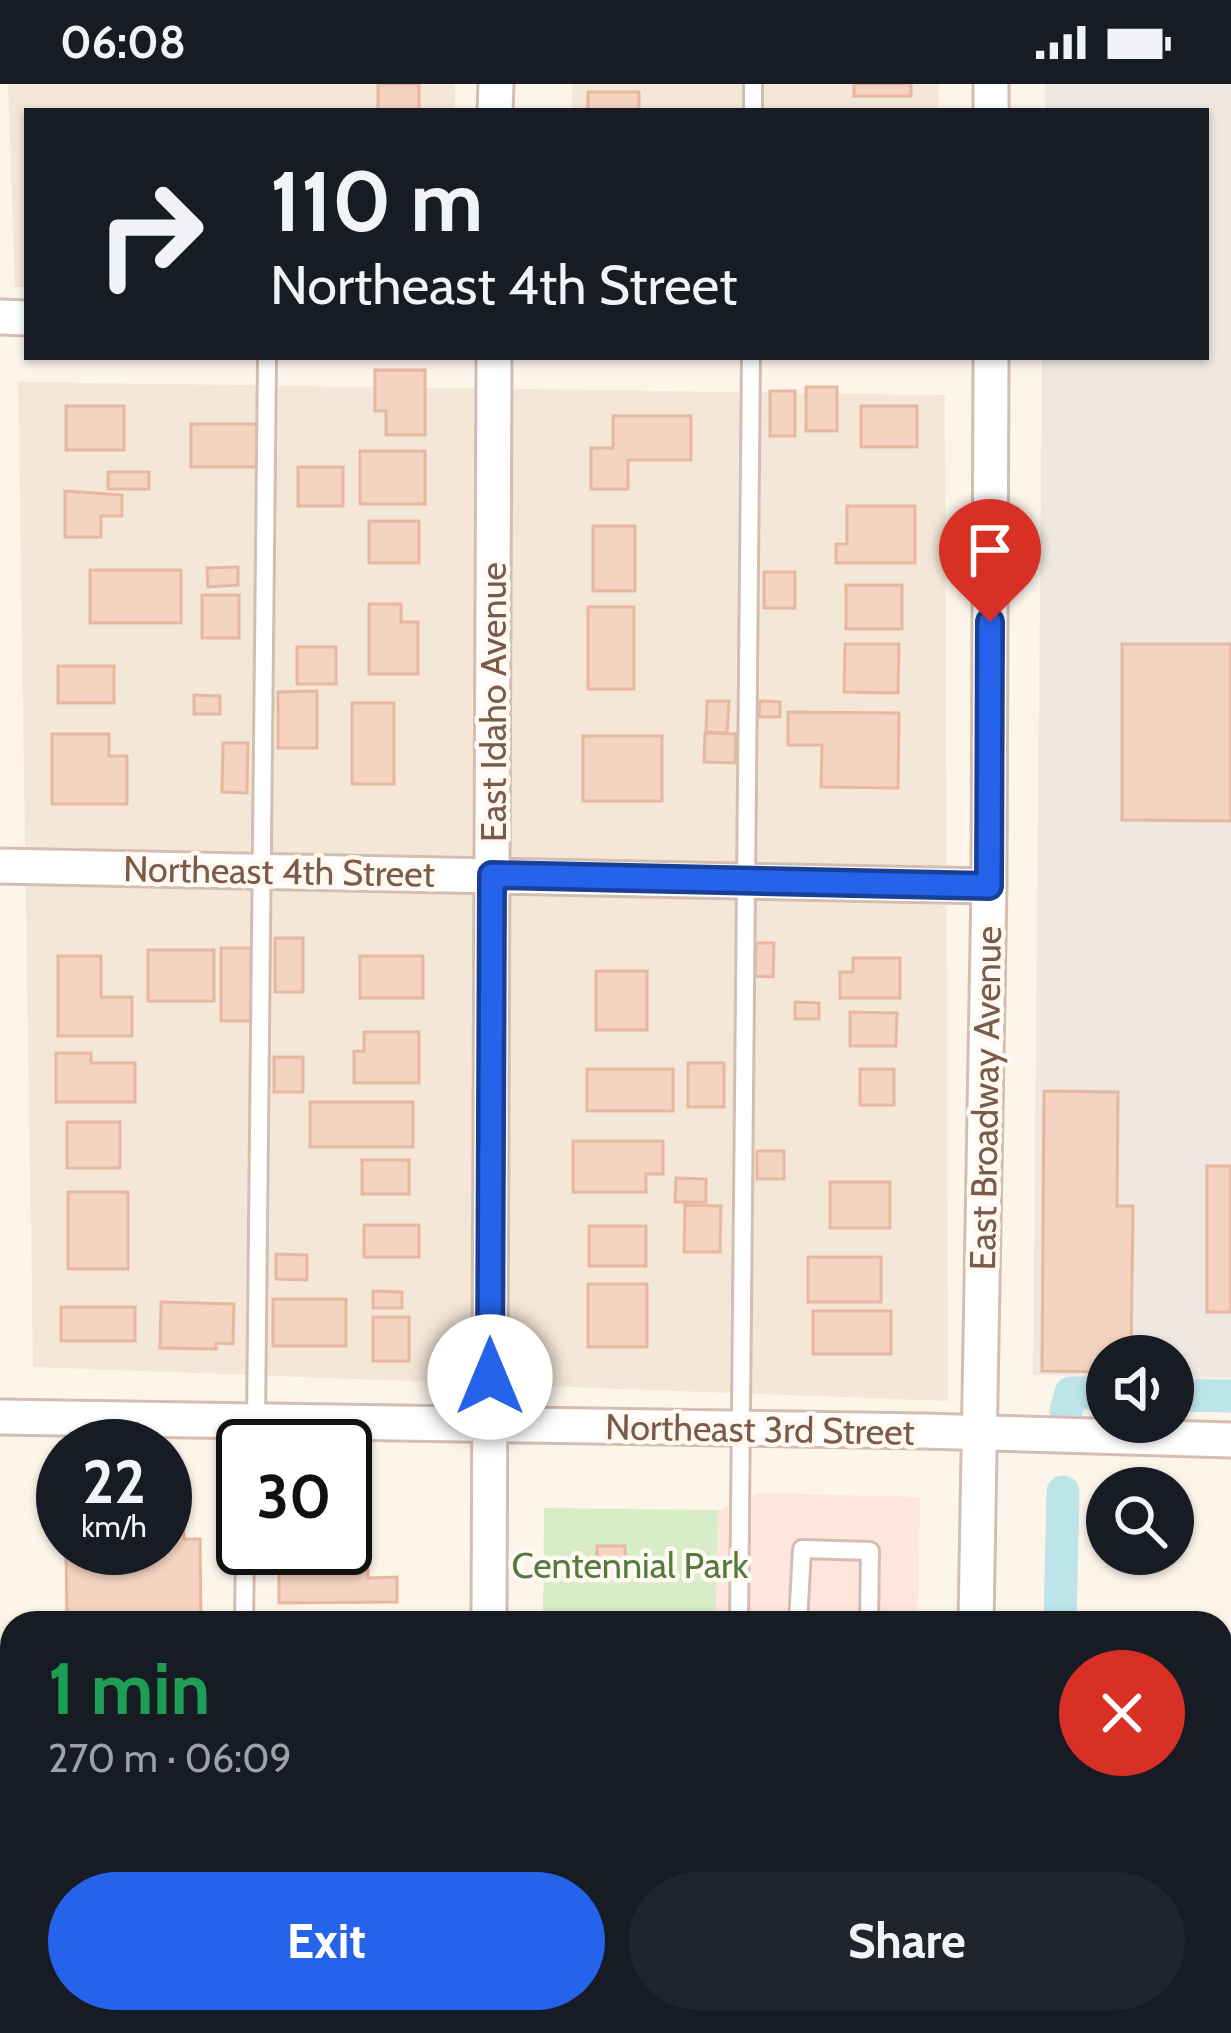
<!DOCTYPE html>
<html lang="en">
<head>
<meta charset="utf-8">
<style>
	body { margin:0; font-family:Cabin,sans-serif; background:#20242c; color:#f1f3f6; height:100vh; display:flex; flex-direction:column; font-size:45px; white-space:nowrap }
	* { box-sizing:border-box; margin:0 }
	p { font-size:39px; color:#9ea1a6 }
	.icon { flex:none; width:66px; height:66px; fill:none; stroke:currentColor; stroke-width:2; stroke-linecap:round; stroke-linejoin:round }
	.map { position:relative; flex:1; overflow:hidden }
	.side { position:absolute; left:0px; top:1527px; width:1233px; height:423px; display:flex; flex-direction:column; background:#171b24; border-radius:36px 36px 0 0; box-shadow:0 3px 9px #0004 }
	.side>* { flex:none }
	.top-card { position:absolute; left:24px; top:24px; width:1185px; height:252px; border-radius:0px; box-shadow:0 3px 9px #0004; background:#171b24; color:#f1f3f6; overflow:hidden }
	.tools { position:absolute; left:1086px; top:1251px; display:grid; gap:24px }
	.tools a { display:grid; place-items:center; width:108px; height:108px; border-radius:50%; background:#171b24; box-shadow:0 3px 9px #0004; font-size:60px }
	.speed { position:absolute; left:36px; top:1335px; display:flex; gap:24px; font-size:60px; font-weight:700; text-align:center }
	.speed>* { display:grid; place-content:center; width:156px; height:156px; border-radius:50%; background:#171b24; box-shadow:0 3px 9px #0004; line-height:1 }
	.speed small { font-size:30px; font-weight:400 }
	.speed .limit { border:6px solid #111; border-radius:18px; background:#fff; color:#111 }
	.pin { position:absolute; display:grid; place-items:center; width:102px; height:102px; color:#fff; margin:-123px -51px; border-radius:50% 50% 50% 0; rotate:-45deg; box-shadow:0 0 12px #0007 }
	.pin .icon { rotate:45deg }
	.me { position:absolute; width:132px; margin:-66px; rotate:0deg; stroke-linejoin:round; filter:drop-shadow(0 0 9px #0008) }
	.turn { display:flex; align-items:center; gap:42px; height:252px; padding:0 48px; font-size:54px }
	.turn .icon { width:156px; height:156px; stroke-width:2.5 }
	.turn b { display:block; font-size:84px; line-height:102px }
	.round { display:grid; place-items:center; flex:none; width:126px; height:126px; border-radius:63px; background:#20242c }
	.head { display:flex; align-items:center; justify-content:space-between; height:204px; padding:0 48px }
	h1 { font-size:72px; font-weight:800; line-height:90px; color:#1e9e55 }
	.cta { display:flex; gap:24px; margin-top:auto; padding:24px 48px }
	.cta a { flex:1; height:138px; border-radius:72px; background:#2563eb; color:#fff; font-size:48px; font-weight:800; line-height:138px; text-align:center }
	.cta a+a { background:#20242c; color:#f1f3f6 }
	.status { display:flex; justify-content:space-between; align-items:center; height:84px; padding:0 60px; background:#171b24; direction:ltr }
	.status svg { height:33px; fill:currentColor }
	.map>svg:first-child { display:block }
	.residential { fill:#f5e7d8 }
	.commercial { fill:#fee6dd }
	.industrial { fill:#efe8e2 }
	.green { fill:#d7ecc7 }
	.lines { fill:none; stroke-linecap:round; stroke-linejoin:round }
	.canal { stroke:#bce4e9; stroke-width:33 }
	.building { fill:#f4d3c0; stroke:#e7b8a0; stroke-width:3 }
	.lane-casing { stroke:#d3beb1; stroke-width:22 }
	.street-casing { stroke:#d3beb1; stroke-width:39 }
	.lane { stroke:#fff; stroke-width:16 }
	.street { stroke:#fff; stroke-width:33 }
	.route-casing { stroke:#184099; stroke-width:30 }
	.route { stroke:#2563eb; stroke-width:21 }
	.labels { text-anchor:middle; stroke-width:9; stroke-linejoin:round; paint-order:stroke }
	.street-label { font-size:36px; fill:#7a5a4b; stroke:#fff9f1 }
	.park-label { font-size:36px; fill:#537a40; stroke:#fff9f1 }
</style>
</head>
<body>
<div class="status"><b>06:08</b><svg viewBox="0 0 49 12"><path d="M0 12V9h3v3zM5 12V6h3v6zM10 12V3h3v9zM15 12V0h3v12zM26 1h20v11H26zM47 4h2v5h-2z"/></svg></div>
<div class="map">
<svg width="1231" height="1949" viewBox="0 0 1231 1949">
	<rect width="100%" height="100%" fill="#fdf5ea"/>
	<path class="residential" d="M 8,0 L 455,0 L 455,27 L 27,27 L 27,203 L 15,203 Z
		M 572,0 L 939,0 L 938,27 L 572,27 Z
		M 18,298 L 945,311 L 948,1317 L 33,1283 Z"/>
	<path class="commercial" d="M 760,1409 L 920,1413 L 918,1539 L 716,1539 L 718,1426 Z"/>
	<path class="industrial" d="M 1045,0 L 1231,0 L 1231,1294 L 1173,1293 L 1173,1272 L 1107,1272 L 1107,1292 L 1033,1291 L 1042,273 L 1206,273 L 1206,27 L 1045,27 Z"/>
	<path class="green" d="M 544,1424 L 718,1426 L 716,1539 L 543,1539 Z"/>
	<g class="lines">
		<path class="canal" d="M 1180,1311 L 1231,1312
			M 1066,1327 L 1071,1309 L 1107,1309
			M 1060,1539 L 1063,1408"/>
	</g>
	<path class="building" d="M 378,0 L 419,0 L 419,27 L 378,27 Z
		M 854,0 L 911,0 L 911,12 L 854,12 Z
		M 588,8 L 639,8 L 639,27 L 588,27 Z
		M 375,286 L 425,286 L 425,351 L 386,351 L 386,327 L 375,327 Z
		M 806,303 L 837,303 L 837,347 L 806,347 Z
		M 770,307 L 795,307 L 795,352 L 770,352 Z
		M 66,322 L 124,322 L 124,366 L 66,366 Z
		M 861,322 L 917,322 L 917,363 L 861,363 Z
		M 613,332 L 691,332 L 691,376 L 628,376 L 628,405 L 591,405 L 591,364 L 613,364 Z
		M 191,340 L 257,340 L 257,383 L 191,383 Z
		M 360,367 L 425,367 L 425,420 L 360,420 Z
		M 298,383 L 343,383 L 343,422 L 298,422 Z
		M 108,388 L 149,388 L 149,405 L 108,405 Z
		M 65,407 L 122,411 L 122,432 L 101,432 L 101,453 L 65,453 Z
		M 847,422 L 915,422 L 915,479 L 836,479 L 836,460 L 847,460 Z
		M 369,437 L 419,437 L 419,479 L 369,479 Z
		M 593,442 L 635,442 L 635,507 L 593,507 Z
		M 238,483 L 238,501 L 208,503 L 207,484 Z
		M 90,486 L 181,486 L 181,539 L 90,539 Z
		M 764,488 L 795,488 L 795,524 L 764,524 Z
		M 846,501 L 902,501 L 902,545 L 846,545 Z
		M 202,511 L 239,511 L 239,554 L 202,554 Z
		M 369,520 L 401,520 L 401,538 L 418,538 L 418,590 L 369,590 Z
		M 588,523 L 634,523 L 634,605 L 588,605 Z
		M 845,560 L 899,560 L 898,609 L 844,608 Z
		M 1122,560 L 1231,560 L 1231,737 L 1122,736 Z
		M 297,563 L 336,563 L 336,600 L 297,600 Z
		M 58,582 L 114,582 L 114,619 L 58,619 Z
		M 317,607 L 317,664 L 278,664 L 278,608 Z
		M 194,611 L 220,612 L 220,630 L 194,630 Z
		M 707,617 L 729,617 L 727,649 L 706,648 Z
		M 760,617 L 780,618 L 780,633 L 759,633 Z
		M 352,619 L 394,619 L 394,700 L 352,700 Z
		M 788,628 L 899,629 L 898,704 L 821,703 L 822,661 L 788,661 Z
		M 705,649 L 736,650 L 735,679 L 704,678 Z
		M 52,650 L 109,650 L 109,672 L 127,672 L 127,720 L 52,720 Z
		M 583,652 L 662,652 L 662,717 L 583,717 Z
		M 223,659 L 248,659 L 247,709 L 222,708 Z
		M 275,854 L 303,854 L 303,908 L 275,908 Z
		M 756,859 L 774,859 L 773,893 L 755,892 Z
		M 221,864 L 251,864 L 251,937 L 221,937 Z
		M 148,866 L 214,866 L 214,917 L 148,917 Z
		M 58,872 L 101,872 L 101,913 L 132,913 L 132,952 L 58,952 Z
		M 360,872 L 423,872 L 423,914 L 360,914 Z
		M 853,874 L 900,874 L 900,914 L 840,914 L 840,888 L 853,888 Z
		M 596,887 L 647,887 L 647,946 L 596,946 Z
		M 795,918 L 819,919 L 819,935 L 795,935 Z
		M 850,928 L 897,929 L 896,962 L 850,962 Z
		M 364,948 L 419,948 L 419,999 L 354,999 L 354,967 L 364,967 Z
		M 56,969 L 91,969 L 91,979 L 135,979 L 135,1018 L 56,1018 Z
		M 274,973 L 303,973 L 303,1008 L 274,1008 Z
		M 688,979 L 724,979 L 724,1023 L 688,1023 Z
		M 587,985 L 673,985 L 673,1027 L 587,1027 Z
		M 860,985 L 894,985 L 894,1021 L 860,1021 Z
		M 1044,1007 L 1118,1008 L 1117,1122 L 1133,1122 L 1131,1272 L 1107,1272 L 1107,1288 L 1042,1287 Z
		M 310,1018 L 413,1018 L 413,1063 L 310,1063 Z
		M 67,1038 L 120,1038 L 120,1084 L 67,1084 Z
		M 573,1057 L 663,1057 L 663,1090 L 646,1090 L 646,1108 L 573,1108 Z
		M 757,1067 L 784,1067 L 784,1095 L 757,1095 Z
		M 362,1076 L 409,1076 L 409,1110 L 362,1110 Z
		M 1207,1082 L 1231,1082 L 1231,1228 L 1207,1228 Z
		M 676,1094 L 706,1095 L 706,1118 L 675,1118 Z
		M 830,1098 L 890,1098 L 890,1144 L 830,1144 Z
		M 68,1108 L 128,1108 L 128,1185 L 68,1185 Z
		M 685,1121 L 721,1122 L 720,1168 L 684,1168 Z
		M 364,1141 L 419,1141 L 419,1173 L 364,1173 Z
		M 589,1142 L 646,1142 L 646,1182 L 589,1182 Z
		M 276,1170 L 307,1171 L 307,1196 L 276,1195 Z
		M 808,1173 L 881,1173 L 881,1218 L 808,1218 Z
		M 588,1200 L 647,1200 L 647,1263 L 588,1263 Z
		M 373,1207 L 402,1208 L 402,1224 L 373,1224 Z
		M 273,1215 L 346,1215 L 346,1262 L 273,1262 Z
		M 161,1218 L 234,1220 L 233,1260 L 216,1259 L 216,1265 L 160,1264 Z
		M 61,1223 L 135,1223 L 135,1257 L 61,1257 Z
		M 813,1227 L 891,1227 L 891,1270 L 813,1270 Z
		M 373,1233 L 409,1233 L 409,1277 L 373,1277 Z
		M 345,1416 L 367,1416 L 368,1494 L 397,1493 L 397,1518 L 279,1519 L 279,1473 L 264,1473 L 263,1464 L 345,1464 Z
		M 165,1425 L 184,1425 L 184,1455 L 200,1455 L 201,1539 L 67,1539 L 66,1464 L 165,1464 Z
		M 597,1462 L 625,1462 L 625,1490 L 597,1490 Z"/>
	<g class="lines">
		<defs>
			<path id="lane" d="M 753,27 L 753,0
				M 252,1362 L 256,1337 L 267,273
				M 244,1539 L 245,1464
				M 739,1539 L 751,273
				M 798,1539 L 802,1465 L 870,1467 L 869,1539
				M 236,1938 L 236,1949
				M 735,1949 L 736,1938"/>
			<path id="street" d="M 495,27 L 496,0
				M 991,27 L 991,0
				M 0,233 L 27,234
				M 0,782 L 989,802
				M 0,1333 L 923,1347 L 1231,1356
				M 489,1539 L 494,273
				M 976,1539 L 989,802 L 991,273
				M 0,1895 L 12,1895
				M 487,1949 L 487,1938
				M 971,1949 L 971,1938"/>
		</defs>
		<use href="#lane" class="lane-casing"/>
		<use href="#street" class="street-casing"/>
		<use href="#lane" class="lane"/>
		<use href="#street" class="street"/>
	</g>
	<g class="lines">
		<defs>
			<path id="route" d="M 490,1293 L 492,791 L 989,802 L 990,538"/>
		</defs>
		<use href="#route" class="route-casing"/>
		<use href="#route" class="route"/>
	</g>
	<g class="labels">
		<g class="street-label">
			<text transform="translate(493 618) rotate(-90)" y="13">East Idaho Avenue</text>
			<text transform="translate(279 787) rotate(1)" y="13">Northeast 4th Street</text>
			<text transform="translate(985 1014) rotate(-89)" y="13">East Broadway Avenue</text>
			<text transform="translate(760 1345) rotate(1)" y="13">Northeast 3rd Street</text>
		</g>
		<g class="park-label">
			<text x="630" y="1494">Centennial Park</text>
		</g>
	</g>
</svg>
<div class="tools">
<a><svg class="icon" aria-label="sound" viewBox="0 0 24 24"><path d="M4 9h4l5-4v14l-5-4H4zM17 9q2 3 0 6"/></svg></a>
<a><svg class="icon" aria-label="search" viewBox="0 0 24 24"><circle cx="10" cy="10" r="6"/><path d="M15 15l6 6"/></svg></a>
</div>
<div class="speed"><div>22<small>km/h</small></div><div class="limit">30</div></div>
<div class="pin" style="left:990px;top:538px;background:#d93025"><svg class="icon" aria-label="arrive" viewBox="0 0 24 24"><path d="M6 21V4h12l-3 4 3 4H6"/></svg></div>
<svg class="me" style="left:490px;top:1293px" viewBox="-20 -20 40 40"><circle r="19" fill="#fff"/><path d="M0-13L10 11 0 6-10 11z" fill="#2563eb"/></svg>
<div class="top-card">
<div class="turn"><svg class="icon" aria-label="right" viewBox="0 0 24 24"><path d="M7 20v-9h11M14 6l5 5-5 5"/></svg><div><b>110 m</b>Northeast 4th Street</div></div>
</div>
<section class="side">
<div class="head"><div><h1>1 min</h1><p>270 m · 06:09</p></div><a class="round" style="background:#d93025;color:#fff"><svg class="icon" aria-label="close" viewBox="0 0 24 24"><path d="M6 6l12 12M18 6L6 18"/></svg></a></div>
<div class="cta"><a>Exit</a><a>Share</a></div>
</section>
</div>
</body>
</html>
